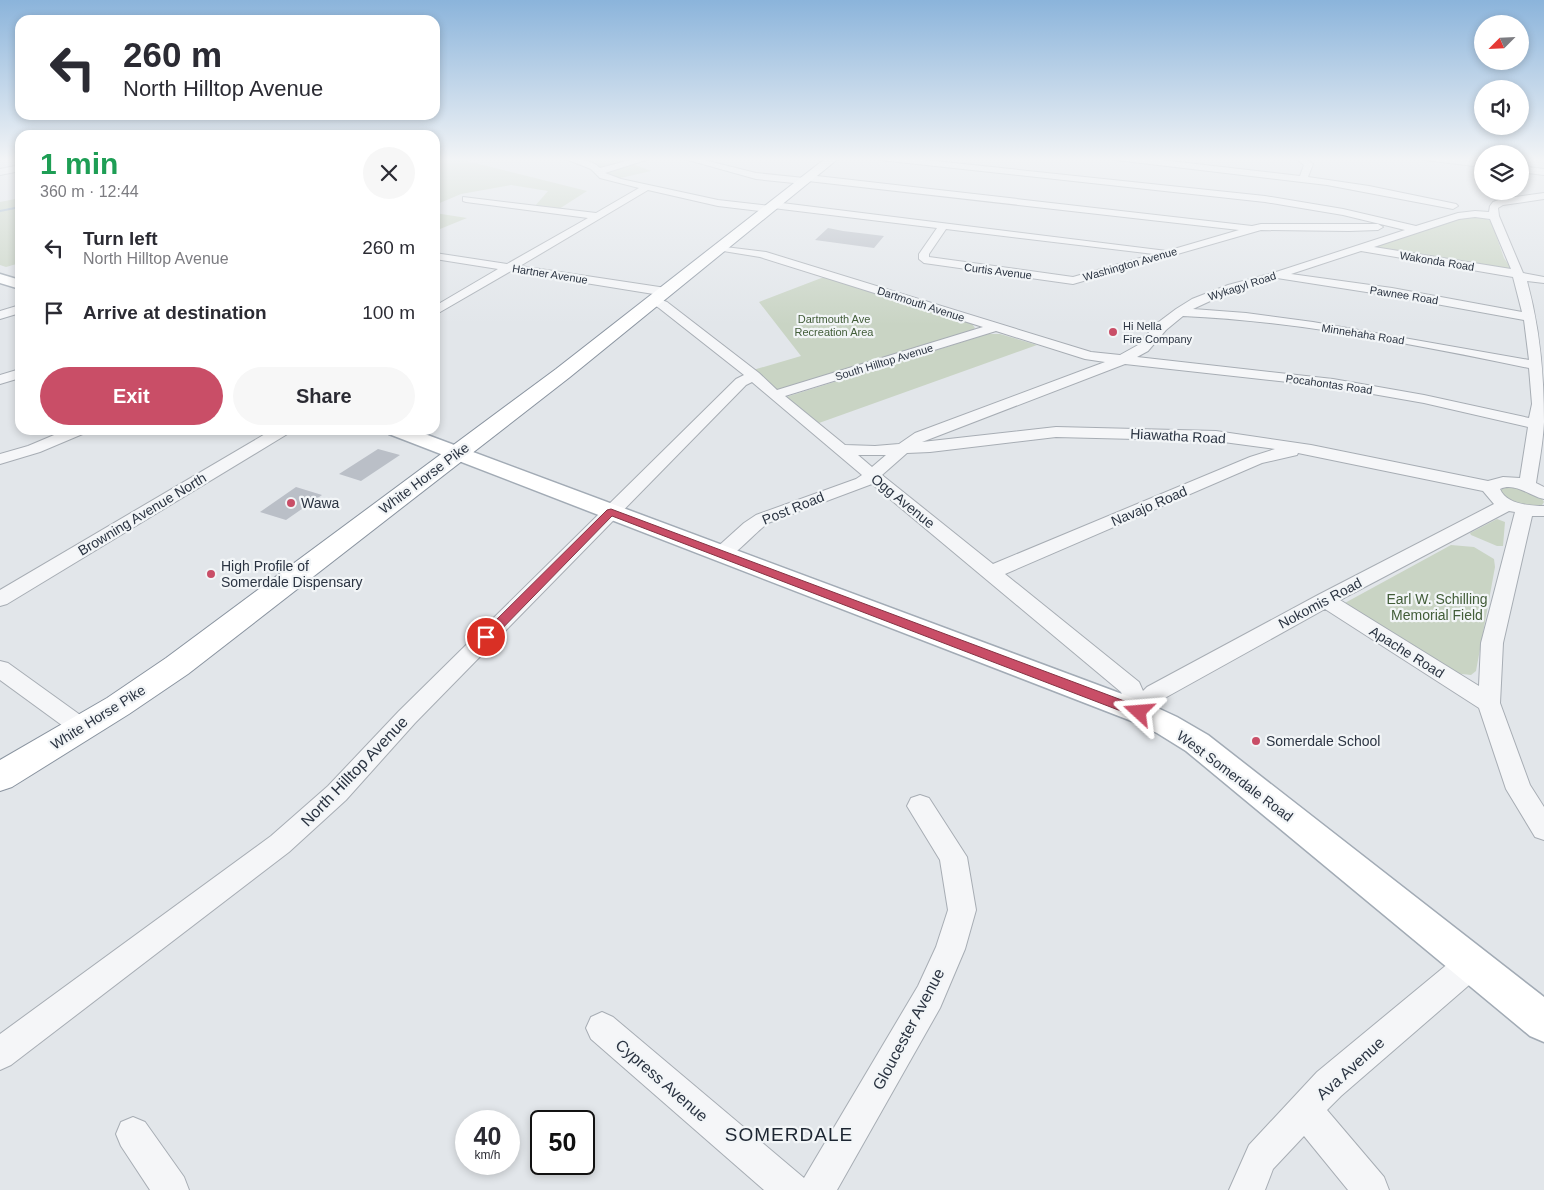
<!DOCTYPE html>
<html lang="en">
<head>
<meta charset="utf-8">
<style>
	body { margin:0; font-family:Arial,sans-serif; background:#f7f7f7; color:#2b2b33; height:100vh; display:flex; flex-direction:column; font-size:19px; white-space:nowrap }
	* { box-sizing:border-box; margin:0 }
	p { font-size:16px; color:#7c7c81 }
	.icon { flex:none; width:28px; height:28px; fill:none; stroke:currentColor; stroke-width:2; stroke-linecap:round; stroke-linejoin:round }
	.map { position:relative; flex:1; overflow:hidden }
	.panel { position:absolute; left:15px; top:130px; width:425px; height:305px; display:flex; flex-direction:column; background:#fff; border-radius:15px; box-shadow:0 2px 8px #0003 }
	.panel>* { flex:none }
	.hud { position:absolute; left:15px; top:15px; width:425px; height:105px; border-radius:15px; box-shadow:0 2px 8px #0003; background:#fff; color:#2b2b33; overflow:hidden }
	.needle { width:32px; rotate:246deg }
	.controls { position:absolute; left:1474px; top:15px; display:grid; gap:10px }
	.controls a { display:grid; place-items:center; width:55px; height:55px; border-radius:50%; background:#fff; box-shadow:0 2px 8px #0003; font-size:25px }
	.speed { position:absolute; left:455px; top:1110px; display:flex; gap:10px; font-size:25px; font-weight:700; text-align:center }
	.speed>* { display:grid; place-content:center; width:65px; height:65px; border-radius:50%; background:#fff; box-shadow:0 2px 8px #0003; line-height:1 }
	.speed small { font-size:12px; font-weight:400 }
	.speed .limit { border:2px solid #111; border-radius:8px; background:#fff; color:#111 }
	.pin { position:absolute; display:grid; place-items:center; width:42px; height:42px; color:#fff; margin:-21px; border:2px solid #fff; border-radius:50%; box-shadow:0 1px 5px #0007 }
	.me { position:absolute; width:55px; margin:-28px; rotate:289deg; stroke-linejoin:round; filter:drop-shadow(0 0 4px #0008) }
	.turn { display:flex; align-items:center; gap:18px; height:105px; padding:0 25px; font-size:22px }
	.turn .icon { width:65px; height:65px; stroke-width:2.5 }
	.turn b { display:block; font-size:35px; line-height:42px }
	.round { display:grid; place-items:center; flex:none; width:52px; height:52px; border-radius:26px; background:#f7f7f7 }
	.summary { display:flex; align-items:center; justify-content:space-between; height:85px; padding:0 25px }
	h1 { font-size:30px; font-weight:700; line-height:38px; color:#1e9e55 }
	.primary-button { display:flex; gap:10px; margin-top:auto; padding:10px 25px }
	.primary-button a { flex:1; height:58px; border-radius:30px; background:#c94e67; color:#fff; font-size:20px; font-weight:700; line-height:58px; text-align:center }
	.primary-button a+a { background:#f7f7f7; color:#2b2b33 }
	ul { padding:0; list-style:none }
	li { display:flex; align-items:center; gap:15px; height:65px; padding:0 25px }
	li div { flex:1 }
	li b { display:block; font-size:19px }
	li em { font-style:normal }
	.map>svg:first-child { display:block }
	.green { fill:#c9d4c4 }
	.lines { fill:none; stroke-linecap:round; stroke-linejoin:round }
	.stream { stroke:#9fb5c8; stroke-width:2 }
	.building { fill:#babfc7 }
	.minor-casing { stroke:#a7adb4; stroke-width:2 }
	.major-casing { stroke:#a2abb5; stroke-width:3 }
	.highway-casing { stroke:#8a94a0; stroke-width:2 }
	.minor { fill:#f5f6f8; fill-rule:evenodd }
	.major { fill:#fff; fill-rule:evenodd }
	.highway { fill:#fff; fill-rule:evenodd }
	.route { fill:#c94e67; stroke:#833343 }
	.poi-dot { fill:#c94e67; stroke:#f2f5f7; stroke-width:2 }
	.labels { text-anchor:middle; stroke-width:4.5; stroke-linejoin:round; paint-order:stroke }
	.far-street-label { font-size:11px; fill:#2b3442; stroke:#f2f5f7 }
	.far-park-label { font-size:11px; fill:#425d39; stroke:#f2f5f7 }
	.far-poi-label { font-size:11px; fill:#2b3442; stroke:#f2f5f7; text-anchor:start }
	.street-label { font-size:14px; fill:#2b3442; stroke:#f2f5f7 }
	.poi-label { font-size:14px; fill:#2b3442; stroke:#f2f5f7; text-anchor:start }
	.park-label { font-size:14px; fill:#425d39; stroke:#f2f5f7 }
	.near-street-label { font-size:16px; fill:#2b3442; stroke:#f2f5f7 }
	.near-quarter-label { font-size:19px; letter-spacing:1px; fill:#1d2632; stroke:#f2f5f7 }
</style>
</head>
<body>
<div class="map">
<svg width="1544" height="1190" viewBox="0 0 1544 1190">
	<rect width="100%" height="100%" fill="#e2e6ea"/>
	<path class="green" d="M 435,158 L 455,158 L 587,191 L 559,209 L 534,207 L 548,191 L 511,185 L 461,194 L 435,205 Z
		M 575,158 L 644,158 L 633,164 L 651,171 L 612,180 Z
		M 20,198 L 20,263 L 6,267 L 0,265 L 0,202 Z
		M 435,213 L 467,218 L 440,229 L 435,228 Z
		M 1467,216 L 1480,217 L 1491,221 L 1504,258 L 1512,270 L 1371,248 Z
		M 824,277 L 972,324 L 975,328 L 972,331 L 777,390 L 753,370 L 801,356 L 759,302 Z
		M 988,334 L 1000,334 L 1037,345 L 819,423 L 786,397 Z
		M 1514,486 L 1540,496 L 1544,502 L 1542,505 C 1528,510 1510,502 1500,492 L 1503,487 Z
		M 1497,519 L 1505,522 L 1503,546 L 1497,546 L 1471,535 L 1470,533 Z
		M 1451,545 L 1474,547 L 1494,559 L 1495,567 L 1476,671 L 1471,675 L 1453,673 L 1343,604 Z"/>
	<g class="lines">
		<path class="stream" d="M 0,211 L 20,207"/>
	</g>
	<path class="building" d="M 828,228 L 843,231 L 884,236 L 874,248 L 815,240 Z
		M 378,449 L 400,455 L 361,481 L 339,474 Z
		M 296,487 L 322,495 L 286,520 L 260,512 Z"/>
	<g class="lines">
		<defs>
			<path id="minor" d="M 563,158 C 575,158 591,159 600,168 L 638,158 L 652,158 L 605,173 L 621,179 L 718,200 L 770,206 L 771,203 L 774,202 L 1167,251 L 1239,230 L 808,181 L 804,184 L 756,179 L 681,158 L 696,158 L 756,173 L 804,178 L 808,175 L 1252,226 L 1261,224 L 1378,224 L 1383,227 L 1378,230 L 1349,231 L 1261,230 L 1073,284 L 924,263 L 919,259 L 919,254 L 937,228 L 773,208 L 772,211 L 769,212 L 718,206 L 648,190 L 520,266 L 666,288 L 672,292 L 670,295 L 666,296 L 511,271 L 435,315 L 435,306 L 498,269 L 435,259 L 435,253 L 507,264 L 588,218 L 466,202 L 463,201 L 463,197 L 596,213 L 639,188 L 600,178 L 591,169 ZM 946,229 L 1154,254 L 1073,277 L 929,257 L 929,254 Z
				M 876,158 L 906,158 L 1265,196 L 1343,209 L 1416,226 L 1458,213 L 1475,211 L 1489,212 L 1490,206 L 1493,202 L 1501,199 L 1544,193 L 1544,199 L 1503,205 L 1498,208 L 1499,216 L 1523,273 L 1544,277 L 1544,283 L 1527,281 C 1540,329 1544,373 1544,422 C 1543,443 1539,463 1536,483 L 1544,487 L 1544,499 C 1530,496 1515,482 1500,489 C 1506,504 1530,506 1544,506 L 1544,516 L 1532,516 L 1503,643 L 1500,703 L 1530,785 L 1544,807 L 1544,840 L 1535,837 L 1506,789 L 1479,708 L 1325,609 L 1163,699 C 1153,711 1149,724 1131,718 L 1121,692 L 872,484 L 768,523 C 757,531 735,555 726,559 C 722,560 718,559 714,558 L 712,554 L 714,550 L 744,523 L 756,515 L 856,479 L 862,475 L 752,382 L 746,385 L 415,723 L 346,800 L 289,852 L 11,1065 L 0,1070 L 0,1034 L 271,836 L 328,786 L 399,711 L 736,379 L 744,375 L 659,308 L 648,301 L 650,298 L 654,297 L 667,302 L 759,373 L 777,390 L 983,327 L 760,257 L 717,250 L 716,248 L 717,246 L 766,252 L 1091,352 L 1120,355 L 1138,345 L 1156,324 L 1176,309 L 1192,299 L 1228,285 L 1273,273 L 1405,230 L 1343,215 L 1265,202 L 880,160 ZM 1475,217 L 1490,219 L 1511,269 L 1374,247 L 1459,219 ZM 1361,251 L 1513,277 L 1522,312 L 1392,288 L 1291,274 ZM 1277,278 L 1392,296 L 1524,320 L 1529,360 L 1313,322 L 1246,313 L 1193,309 L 1236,289 ZM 1183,316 C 1297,321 1417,345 1529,368 L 1532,404 L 1529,418 L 1424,395 L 1333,379 L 1137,357 L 1148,351 L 1166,330 ZM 996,331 L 1085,359 L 1105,362 L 915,433 L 899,444 L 875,446 L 845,445 L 785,396 ZM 1125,364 L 1333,387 L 1424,403 L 1528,427 L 1520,478 L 1503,477 L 1488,481 L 1311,445 L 1216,431 L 1056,427 L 922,442 ZM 1056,437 L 1216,441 L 1275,449 L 1250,457 L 993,564 L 882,475 L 907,453 L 930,452 ZM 1298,453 L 1483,491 L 1494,504 L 1318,595 L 1147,687 L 1143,691 L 1139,682 L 1005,574 L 1262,463 L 1297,455 ZM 858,455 L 886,455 L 872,467 ZM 1509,511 L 1515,512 L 1481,643 L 1479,686 L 1340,600 Z
				M 1112,158 L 1144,158 L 1300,176 L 1304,165 L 1295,158 L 1305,158 L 1313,164 L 1308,177 L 1369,186 L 1456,204 L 1458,206 L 1453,209 L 1327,185 L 1116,160 Z
				M 1421,158 L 1448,158 L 1482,162 L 1482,167 L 1425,160 Z
				M 20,165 L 20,171 L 0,175 L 0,169 Z
				M 1520,166 L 1544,169 L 1544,175 L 1520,172 Z
				M 20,305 L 20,313 L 0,319 L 0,311 Z
				M 20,369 L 20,378 L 0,384 L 0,375 Z
				M 66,430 L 87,430 L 85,433 L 40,452 L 0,464 L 0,454 L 28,446 Z
				M 272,430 L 291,430 L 289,433 L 7,604 L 0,606 L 0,590 Z
				M 0,661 L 8,663 L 90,722 L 94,728 L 90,734 L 82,737 L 74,734 L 0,680 Z
				M 920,795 L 929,798 L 967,857 L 976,910 L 965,949 L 940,1008 L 837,1190 L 764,1190 L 591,1039 L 586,1028 L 591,1017 L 602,1012 L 613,1017 L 804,1178 L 918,986 L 936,947 L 948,910 L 940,860 L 907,806 L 911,798 Z
				M 1472,948 L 1483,953 L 1487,963 L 1483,973 L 1341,1096 L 1327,1110 L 1384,1177 L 1389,1190 L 1348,1190 L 1304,1136 L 1273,1169 L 1265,1190 L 1229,1190 L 1249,1145 L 1317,1072 L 1461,953 Z
				M 133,1117 L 145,1122 L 184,1177 L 189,1190 L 150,1190 L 121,1146 L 116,1134 L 121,1122 Z"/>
			<path id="major" d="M 0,274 L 20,280 L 20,289 L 0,283 Z
				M 386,430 L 414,430 L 1149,704 L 1177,717 L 1208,735 L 1544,997 L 1544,1042 L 1530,1036 L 1186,751 L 1157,733 L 1129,720 L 389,434 Z"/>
			<path id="highway" d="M 826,158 L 839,158 L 570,377 L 188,674 L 129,714 L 12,787 L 0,791 L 0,760 L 107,698 L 166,658 L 556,369 Z"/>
		</defs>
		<use href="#minor" class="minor-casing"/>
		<use href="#major" class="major-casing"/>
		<use href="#highway" class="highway-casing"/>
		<use href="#minor" class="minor"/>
		<use href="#major" class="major"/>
		<use href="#highway" class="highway"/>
	</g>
	<linearGradient id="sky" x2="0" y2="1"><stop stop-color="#8bb4db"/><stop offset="0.49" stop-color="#f2f4f6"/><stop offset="1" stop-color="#f2f4f6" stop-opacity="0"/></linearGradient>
	<rect width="1544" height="325" fill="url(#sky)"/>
	<path class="route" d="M 611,509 L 1143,708 L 1145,712 L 1143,716 L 1134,716 L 612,516 L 491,640 L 482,640 L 480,637 L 482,634 L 607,510 Z"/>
	<g class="poi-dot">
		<circle cx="1113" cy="332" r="5"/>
		<circle cx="291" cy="503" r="5"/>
		<circle cx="211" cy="574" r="5"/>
		<circle cx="1256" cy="741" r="5"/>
	</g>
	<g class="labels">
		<g class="far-street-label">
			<text transform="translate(1437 261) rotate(9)" y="4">Wakonda Road</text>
			<text transform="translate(1130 264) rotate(-16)" y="4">Washington Avenue</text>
			<text transform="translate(998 271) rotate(7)" y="4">Curtis Avenue</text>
			<text transform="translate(550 274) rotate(9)" y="4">Hartner Avenue</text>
			<text transform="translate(1242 286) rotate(-18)" y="4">Wykagyl Road</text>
			<text transform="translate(1404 295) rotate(9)" y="4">Pawnee Road</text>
			<text transform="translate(921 304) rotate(18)" y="4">Dartmouth Avenue</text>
			<text transform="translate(1363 334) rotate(9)" y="4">Minnehaha Road</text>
			<text transform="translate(884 362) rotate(-17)" y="4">South Hilltop Avenue</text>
			<text transform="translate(1329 384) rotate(8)" y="4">Pocahontas Road</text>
		</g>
		<g class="far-park-label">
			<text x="834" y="323">Dartmouth Ave<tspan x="834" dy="13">Recreation Area</tspan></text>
		</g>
		<g class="far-poi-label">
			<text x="1123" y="330">Hi Nella<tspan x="1123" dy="13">Fire Company</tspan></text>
		</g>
		<g class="street-label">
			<text transform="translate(1178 436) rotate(3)" y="5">Hiawatha Road</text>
			<text transform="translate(424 478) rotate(-37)" y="5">White Horse Pike</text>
			<text transform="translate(903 501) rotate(39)" y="5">Ogg Avenue</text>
			<text transform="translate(1149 506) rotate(-23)" y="5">Navajo Road</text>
			<text transform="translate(793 508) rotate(-22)" y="5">Post Road</text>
			<text transform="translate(142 514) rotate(-31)" y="5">Browning Avenue North</text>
			<text transform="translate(1320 603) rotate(-28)" y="5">Nokomis Road</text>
			<text transform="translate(1407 652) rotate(32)" y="5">Apache Road</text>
			<text transform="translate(98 717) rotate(-32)" y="5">White Horse Pike</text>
			<text transform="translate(1235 776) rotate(37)" y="5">West Somerdale Road</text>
		</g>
		<g class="poi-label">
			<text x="301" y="508">Wawa</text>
			<text x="221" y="571">High Profile of<tspan x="221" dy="16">Somerdale Dispensary</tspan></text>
			<text x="1266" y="746">Somerdale School</text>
		</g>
		<g class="park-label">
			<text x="1437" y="604">Earl W. Schilling<tspan x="1437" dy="16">Memorial Field</tspan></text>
		</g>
		<g class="near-street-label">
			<text transform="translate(354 771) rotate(-46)" y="6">North Hilltop Avenue</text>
			<text transform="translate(908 1029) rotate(-62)" y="6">Gloucester Avenue</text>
			<text transform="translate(1350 1068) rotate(-42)" y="6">Ava Avenue</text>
			<text transform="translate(662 1080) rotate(41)" y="6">Cypress Avenue</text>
		</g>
		<g class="near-quarter-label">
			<text x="789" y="1141">SOMERDALE</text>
		</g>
	</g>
</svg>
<div class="controls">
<a><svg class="needle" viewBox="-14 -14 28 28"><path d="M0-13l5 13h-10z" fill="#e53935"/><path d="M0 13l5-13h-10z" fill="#7c7c81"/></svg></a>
<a><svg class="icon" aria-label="sound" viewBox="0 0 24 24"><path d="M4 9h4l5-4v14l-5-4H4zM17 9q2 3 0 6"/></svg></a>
<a><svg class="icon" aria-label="layers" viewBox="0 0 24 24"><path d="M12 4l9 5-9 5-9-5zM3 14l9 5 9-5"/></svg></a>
</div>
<div class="speed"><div>40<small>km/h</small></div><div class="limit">50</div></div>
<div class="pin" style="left:486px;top:637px;background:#d93025"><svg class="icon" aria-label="arrive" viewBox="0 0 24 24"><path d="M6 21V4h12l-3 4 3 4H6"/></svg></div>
<svg class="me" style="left:1139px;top:712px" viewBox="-20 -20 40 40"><path d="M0-17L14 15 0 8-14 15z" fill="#c94e67" stroke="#fff" stroke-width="4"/></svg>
<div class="hud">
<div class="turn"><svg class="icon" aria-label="left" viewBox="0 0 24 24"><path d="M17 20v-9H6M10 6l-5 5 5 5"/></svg><div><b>260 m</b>North Hilltop Avenue</div></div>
</div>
<section class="panel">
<div class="summary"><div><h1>1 min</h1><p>360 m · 12:44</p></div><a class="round"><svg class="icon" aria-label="close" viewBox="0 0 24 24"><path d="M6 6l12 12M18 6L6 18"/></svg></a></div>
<ul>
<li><svg class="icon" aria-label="left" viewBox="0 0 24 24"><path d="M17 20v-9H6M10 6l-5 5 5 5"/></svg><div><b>Turn left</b><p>North Hilltop Avenue</p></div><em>260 m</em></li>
<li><svg class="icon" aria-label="arrive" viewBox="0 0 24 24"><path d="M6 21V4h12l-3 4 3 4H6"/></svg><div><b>Arrive at destination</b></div><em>100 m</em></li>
</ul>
<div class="primary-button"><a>Exit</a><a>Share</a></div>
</section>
</div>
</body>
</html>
